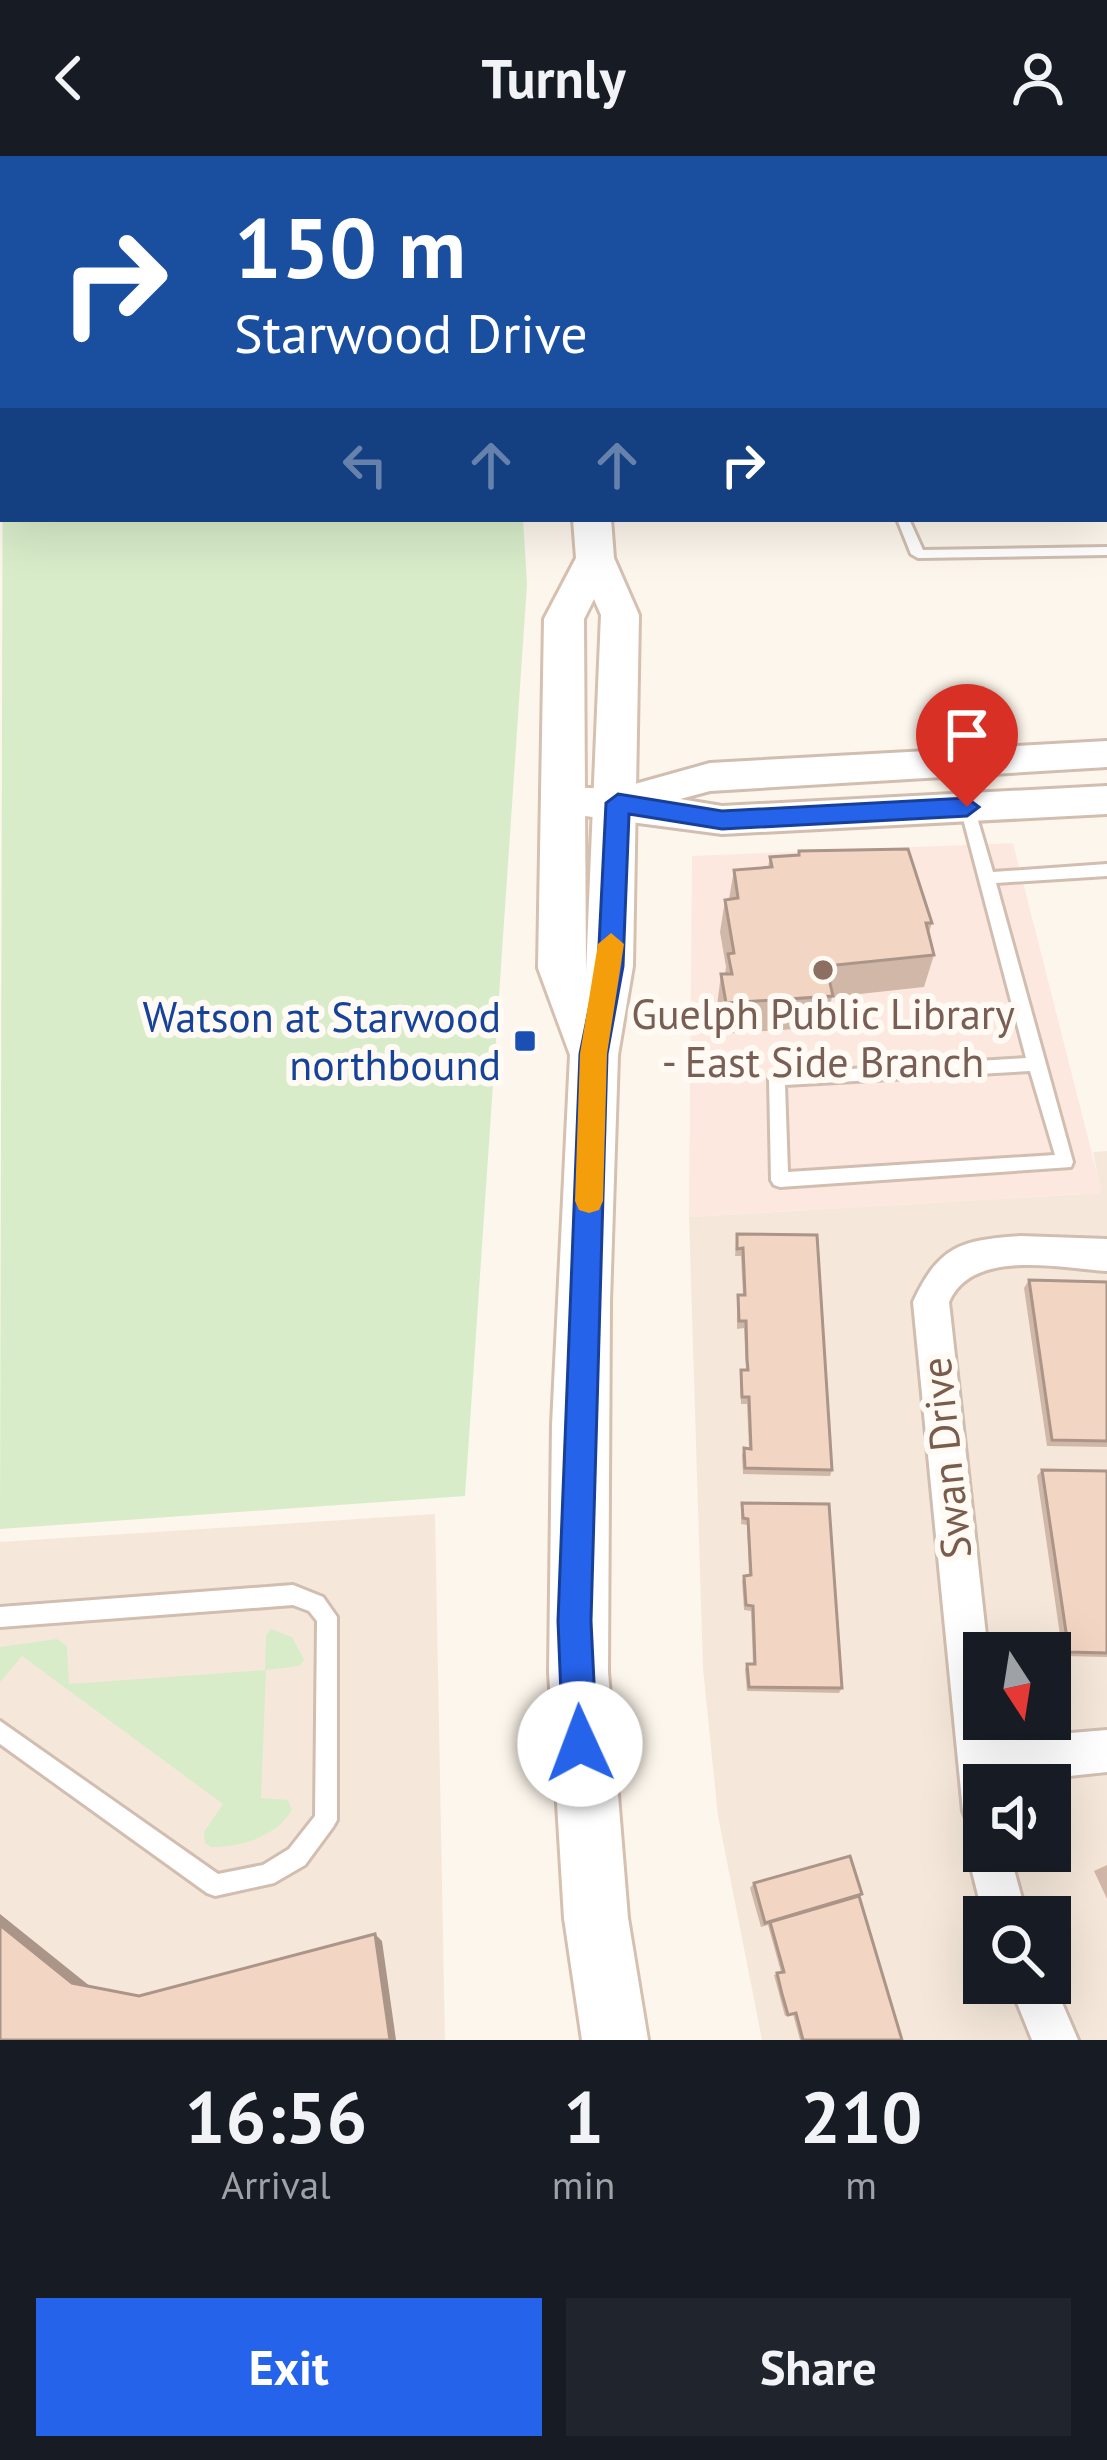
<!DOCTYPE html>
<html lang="en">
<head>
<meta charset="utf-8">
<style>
	body { margin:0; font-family:"PT Sans",sans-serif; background:#20242c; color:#f1f3f6; height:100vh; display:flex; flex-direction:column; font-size:45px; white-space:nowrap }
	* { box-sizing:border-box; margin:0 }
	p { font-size:39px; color:#9ea1a6 }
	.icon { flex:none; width:66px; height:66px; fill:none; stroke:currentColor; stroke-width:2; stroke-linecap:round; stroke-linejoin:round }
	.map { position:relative; height:1884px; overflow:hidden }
	.sheet { display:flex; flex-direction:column; background:#171b24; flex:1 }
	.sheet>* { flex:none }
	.guide { position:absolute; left:0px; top:0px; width:1107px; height:366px; box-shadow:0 12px 48px #0002; background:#1a4fa0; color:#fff; overflow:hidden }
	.needle { width:78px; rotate:168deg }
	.tools { position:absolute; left:963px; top:1476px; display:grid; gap:24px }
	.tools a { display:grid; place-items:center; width:108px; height:108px; border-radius:0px; background:#171b24; box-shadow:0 12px 48px #0002; font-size:60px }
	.pin { position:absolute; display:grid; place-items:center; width:102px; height:102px; color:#fff; margin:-123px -51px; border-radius:50% 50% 50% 0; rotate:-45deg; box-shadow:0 0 12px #0007 }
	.pin .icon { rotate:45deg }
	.me { position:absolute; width:132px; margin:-66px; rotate:358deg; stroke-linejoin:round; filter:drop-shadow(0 0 9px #0008) }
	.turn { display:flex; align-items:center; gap:42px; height:252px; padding:0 36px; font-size:54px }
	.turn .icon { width:156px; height:156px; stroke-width:2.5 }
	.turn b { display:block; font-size:84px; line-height:102px }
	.lanes { display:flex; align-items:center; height:114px; padding:0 36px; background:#0003; justify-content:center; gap:60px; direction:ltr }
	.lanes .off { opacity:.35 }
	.eta { display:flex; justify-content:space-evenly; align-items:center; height:204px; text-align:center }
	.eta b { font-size:72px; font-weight:700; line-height:84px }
	.primary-button { display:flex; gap:24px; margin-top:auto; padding:24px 36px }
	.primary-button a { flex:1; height:138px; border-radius:0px; background:#2563eb; color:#fff; font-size:48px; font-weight:700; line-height:138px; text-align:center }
	.primary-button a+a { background:#20242c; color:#f1f3f6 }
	header { display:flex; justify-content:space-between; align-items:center; height:156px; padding:0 36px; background:#171b24; font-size:54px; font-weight:700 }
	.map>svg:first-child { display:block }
	.residential { fill:#f5e8da; fill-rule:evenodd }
	.commercial { fill:#fde8e0 }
	.green { fill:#d8ecc9 }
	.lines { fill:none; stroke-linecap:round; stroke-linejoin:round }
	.service-casing { stroke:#d1beb0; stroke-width:6 }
	.minor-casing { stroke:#d1beb0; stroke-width:6 }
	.tertiary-casing { stroke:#d1beb0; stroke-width:6 }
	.secondary-casing { stroke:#d6c0b0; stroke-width:6 }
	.service { fill:#fff; fill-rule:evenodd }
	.minor { fill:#fff; fill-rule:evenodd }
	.tertiary { fill:#fff; fill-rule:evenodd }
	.secondary { fill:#fff; fill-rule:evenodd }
	.wall { fill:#d1b7a8 }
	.shaded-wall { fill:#aa9588 }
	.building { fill:#f3d5c3; stroke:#aa9588; stroke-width:3 }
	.route { fill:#2563eb; stroke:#184099; stroke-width:3 }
	.slow { fill:#f59e0b }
	.education-dot { fill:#8d6e63; stroke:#fffaf3; stroke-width:4.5 }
	.transit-dot { fill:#1a4fb4; stroke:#fffaf3; stroke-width:4.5 }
	.labels { text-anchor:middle; stroke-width:12; stroke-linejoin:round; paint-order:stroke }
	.education-label { font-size:42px; fill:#785e54; stroke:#fffaf3 }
	.transit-label { font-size:42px; fill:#164399; stroke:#fffaf3; text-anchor:end }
	.street-label { font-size:42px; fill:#7a5c4d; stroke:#fffaf3 }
</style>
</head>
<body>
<header><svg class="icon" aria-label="back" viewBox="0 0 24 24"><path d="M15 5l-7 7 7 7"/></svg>Turnly<svg class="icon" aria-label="person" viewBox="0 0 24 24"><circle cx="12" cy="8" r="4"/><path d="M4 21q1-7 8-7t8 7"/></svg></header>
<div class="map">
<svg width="1107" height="1884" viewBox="0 0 1107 1884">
	<rect width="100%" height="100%" fill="#fdf6ec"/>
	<path class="residential" d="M 1107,995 L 1107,1884 L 762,1884 L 718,1660 L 703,1513 L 689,1061 L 1101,1037 L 1093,996 ZM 984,1497 L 1050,1497 L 1050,1563 L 984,1563 ZM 984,1629 L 1050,1629 L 1050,1695 L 984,1695 ZM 984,1761 L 1050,1761 L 1050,1827 L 984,1827 Z
		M 435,1358 L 445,1884 L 0,1884 L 0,1386 Z"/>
	<path class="commercial" d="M 1013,687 L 1102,1037 L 689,1061 L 692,700 Z"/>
	<path class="green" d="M 607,0 L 1107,0 L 1107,203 L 1104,3 Z
		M 3,181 L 3,363 L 523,363 L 527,428 L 465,1340 L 0,1373 Z
		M 271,1473 L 292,1481 L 304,1504 L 299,1510 L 266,1514 L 261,1642 L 288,1644 L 292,1654 C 276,1681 241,1691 211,1691 L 205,1687 L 204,1676 L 223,1648 L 22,1500 L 0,1526 L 0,1491 L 57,1483 L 67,1490 L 69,1528 L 265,1514 L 266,1479 Z"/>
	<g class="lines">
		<defs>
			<path id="service" d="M 1104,276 L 1107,277 L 1107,285 L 1104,284 Z
				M 1104,348 L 1107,349 L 1107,357 L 1104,356 Z
				M 897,363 L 909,363 L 923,394 L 1107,391 L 1107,399 L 918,402 L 911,398 Z
				M 967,645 L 974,651 L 993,716 L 1107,708 L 1107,720 L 996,727 L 1073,1006 L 1071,1011 L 780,1031 L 774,1029 L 771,1024 L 769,923 L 771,918 L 1026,902 L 960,651 ZM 1030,915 L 1055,999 L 788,1016 L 785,929 Z
				M 293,1429 L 323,1441 L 337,1461 L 337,1664 L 333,1671 L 305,1709 L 274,1727 L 215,1740 L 207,1737 L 0,1588 L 0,1565 L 218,1718 L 263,1709 L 289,1693 L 315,1660 L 317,1465 L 309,1455 L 293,1449 L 0,1471 L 0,1451 Z"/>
			<path id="minor" d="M 1020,1080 L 1107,1083 L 1107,1115 C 1060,1112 972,1092 949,1146 L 988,1497 L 984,1497 L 984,1563 L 995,1563 L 997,1583 L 1107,1574 L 1107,1616 L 984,1629 L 984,1695 L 1009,1695 L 1027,1761 L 984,1763 L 967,1695 L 973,1680 L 983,1676 L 969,1670 L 963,1655 L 913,1146 C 939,1090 960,1084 1020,1080 Z
				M 1050,1819 L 1078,1884 L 1032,1884 L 1009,1827 L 1050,1827 Z"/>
			<path id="tertiary" d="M 1107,585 L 1107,611 L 710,635 L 680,643 L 722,650 L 1107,630 L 1107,658 L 722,678 L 547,655 L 541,645 L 547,635 L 560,631 L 617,633 L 710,607 Z"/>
			<path id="secondary" d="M 364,0 L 395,0 L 397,3 L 366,3 Z
				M 573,363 L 611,363 L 614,402 L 639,459 L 633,810 L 618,899 L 610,1146 L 608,1516 L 628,1762 L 648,1884 L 582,1884 L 564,1762 L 549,1516 L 552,1269 L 570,899 L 538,812 L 544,463 L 576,402 ZM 594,443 L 601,459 L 586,817 L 584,463 Z"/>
		</defs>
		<use href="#service" class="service-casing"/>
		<use href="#minor" class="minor-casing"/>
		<use href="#tertiary" class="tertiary-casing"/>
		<use href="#secondary" class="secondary-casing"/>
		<use href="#service" class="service"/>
		<use href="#minor" class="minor"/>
		<use href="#tertiary" class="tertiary"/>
		<use href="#secondary" class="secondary"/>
	</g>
	<path class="wall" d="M 799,695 L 932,767 L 929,776 L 934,799 L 924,831 L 832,841 L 825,871 L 721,878 L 717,850 L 721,818 L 725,818 L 726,811 L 720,776 L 725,744 L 729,743 L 734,714 L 768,711 L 770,701 L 798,699 Z
		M 737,1078 L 832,1314 L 830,1320 L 743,1318 L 742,1299 L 744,1292 L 749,1292 L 747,1248 L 741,1248 L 740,1221 L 741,1214 L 746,1214 L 744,1172 L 737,1173 L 737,1146 L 738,1139 L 743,1139 L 741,1100 L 735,1100 Z
		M 1029,1124 L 1107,1126 L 1107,1291 L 1047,1290 L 1024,1132 Z
		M 1042,1314 L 1107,1315 L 1107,1501 L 1063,1500 L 1037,1320 Z
		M 742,1347 L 842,1532 L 839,1537 L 747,1535 L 745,1513 L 747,1508 L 753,1508 L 751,1455 L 744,1454 L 742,1425 L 744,1420 L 749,1419 L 747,1369 L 741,1368 Z
		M 1107,1709 L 1107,1743 L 1094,1715 Z
		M 754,1727 L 859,1740 L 902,1884 L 800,1884 L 793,1858 L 785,1860 L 774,1819 L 781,1816 L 768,1769 L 761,1771 L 750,1732 Z"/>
	<path class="shaded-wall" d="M 0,1758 L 91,1831 L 72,1827 L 0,1769 Z
		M 375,1778 L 382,1785 L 396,1884 L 390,1884 Z"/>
	<path class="building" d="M 908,693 L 932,767 L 926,767 L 934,799 L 826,810 L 833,840 L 726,847 L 721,818 L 732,818 L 728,798 L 734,797 L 725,744 L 738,742 L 734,714 L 772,711 L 770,701 L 799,699 L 799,695 Z
		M 737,1078 L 817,1079 L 832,1314 L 745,1312 L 744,1292 L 751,1293 L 749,1241 L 742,1241 L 741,1214 L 748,1214 L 747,1203 L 746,1165 L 739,1165 L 738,1139 L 745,1139 L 743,1092 L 737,1093 Z
		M 1029,1124 L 1107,1126 L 1107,1285 L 1052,1284 Z
		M 1042,1314 L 1107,1315 L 1107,1497 L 1069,1496 Z
		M 742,1347 L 829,1348 L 842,1532 L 749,1531 L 747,1508 L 755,1508 L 753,1450 L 746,1449 L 744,1420 L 751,1419 L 748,1363 L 743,1362 Z
		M 850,1700 L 862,1738 L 765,1767 L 754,1727 Z
		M 859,1740 L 902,1884 L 803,1884 L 796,1857 L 788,1859 L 782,1838 L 777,1817 L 784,1816 L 770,1766 Z
		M 0,1769 L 72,1827 L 139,1840 L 375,1778 L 390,1884 L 0,1884 Z"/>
	<path class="route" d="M 618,638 L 722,655 L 967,642 L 979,651 L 967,660 L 722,673 L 629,658 L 623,810 L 607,898 L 591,1465 L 597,1588 L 592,1600 L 580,1605 L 568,1600 L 563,1588 L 558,1465 L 580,898 L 598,810 L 606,647 Z"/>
	<path class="slow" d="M 611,777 L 624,788 L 607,898 L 603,1045 L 599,1054 L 589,1057 L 579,1054 L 575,1045 L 580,898 L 598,788 Z"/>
	<circle class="education-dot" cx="823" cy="814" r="12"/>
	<rect class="transit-dot" x="513" y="873" width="24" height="24" rx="6"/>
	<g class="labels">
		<g class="education-label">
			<text x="823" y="873">Guelph Public Library<tspan x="823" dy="48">- East Side Branch</tspan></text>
		</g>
		<g class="transit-label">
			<text x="501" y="876">Watson at Starwood<tspan x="501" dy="48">northbound</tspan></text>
		</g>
		<g class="street-label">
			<text transform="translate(946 1302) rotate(-96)" y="15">Swan Drive</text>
		</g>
	</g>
</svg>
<div class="tools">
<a><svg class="needle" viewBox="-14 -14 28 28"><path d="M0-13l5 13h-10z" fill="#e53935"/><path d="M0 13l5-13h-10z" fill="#9ea1a6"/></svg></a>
<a><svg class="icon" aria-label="sound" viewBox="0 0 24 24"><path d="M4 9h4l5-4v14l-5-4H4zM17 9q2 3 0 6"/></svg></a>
<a><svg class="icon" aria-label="search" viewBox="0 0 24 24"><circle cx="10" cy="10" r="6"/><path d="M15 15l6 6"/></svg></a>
</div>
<div class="pin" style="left:967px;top:651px;background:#d93025"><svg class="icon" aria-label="arrive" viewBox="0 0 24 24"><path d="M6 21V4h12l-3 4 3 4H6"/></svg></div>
<svg class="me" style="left:580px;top:1588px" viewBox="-20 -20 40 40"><circle r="19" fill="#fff"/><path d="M0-13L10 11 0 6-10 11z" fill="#2563eb"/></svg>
<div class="guide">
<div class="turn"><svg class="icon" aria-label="right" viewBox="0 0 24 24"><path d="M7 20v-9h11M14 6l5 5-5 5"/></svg><div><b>150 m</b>Starwood Drive</div></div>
<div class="lanes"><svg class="icon off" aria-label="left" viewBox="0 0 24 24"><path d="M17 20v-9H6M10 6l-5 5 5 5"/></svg><svg class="icon off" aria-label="ahead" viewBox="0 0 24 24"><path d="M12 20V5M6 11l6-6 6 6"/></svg><svg class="icon off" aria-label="ahead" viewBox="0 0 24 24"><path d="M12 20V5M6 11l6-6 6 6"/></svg><svg class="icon" aria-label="right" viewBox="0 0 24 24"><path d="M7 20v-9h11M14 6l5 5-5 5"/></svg></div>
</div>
</div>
<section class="sheet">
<div class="eta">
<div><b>16:56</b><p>Arrival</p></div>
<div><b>1</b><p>min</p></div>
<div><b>210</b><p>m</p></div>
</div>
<div class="primary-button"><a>Exit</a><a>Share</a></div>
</section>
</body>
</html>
